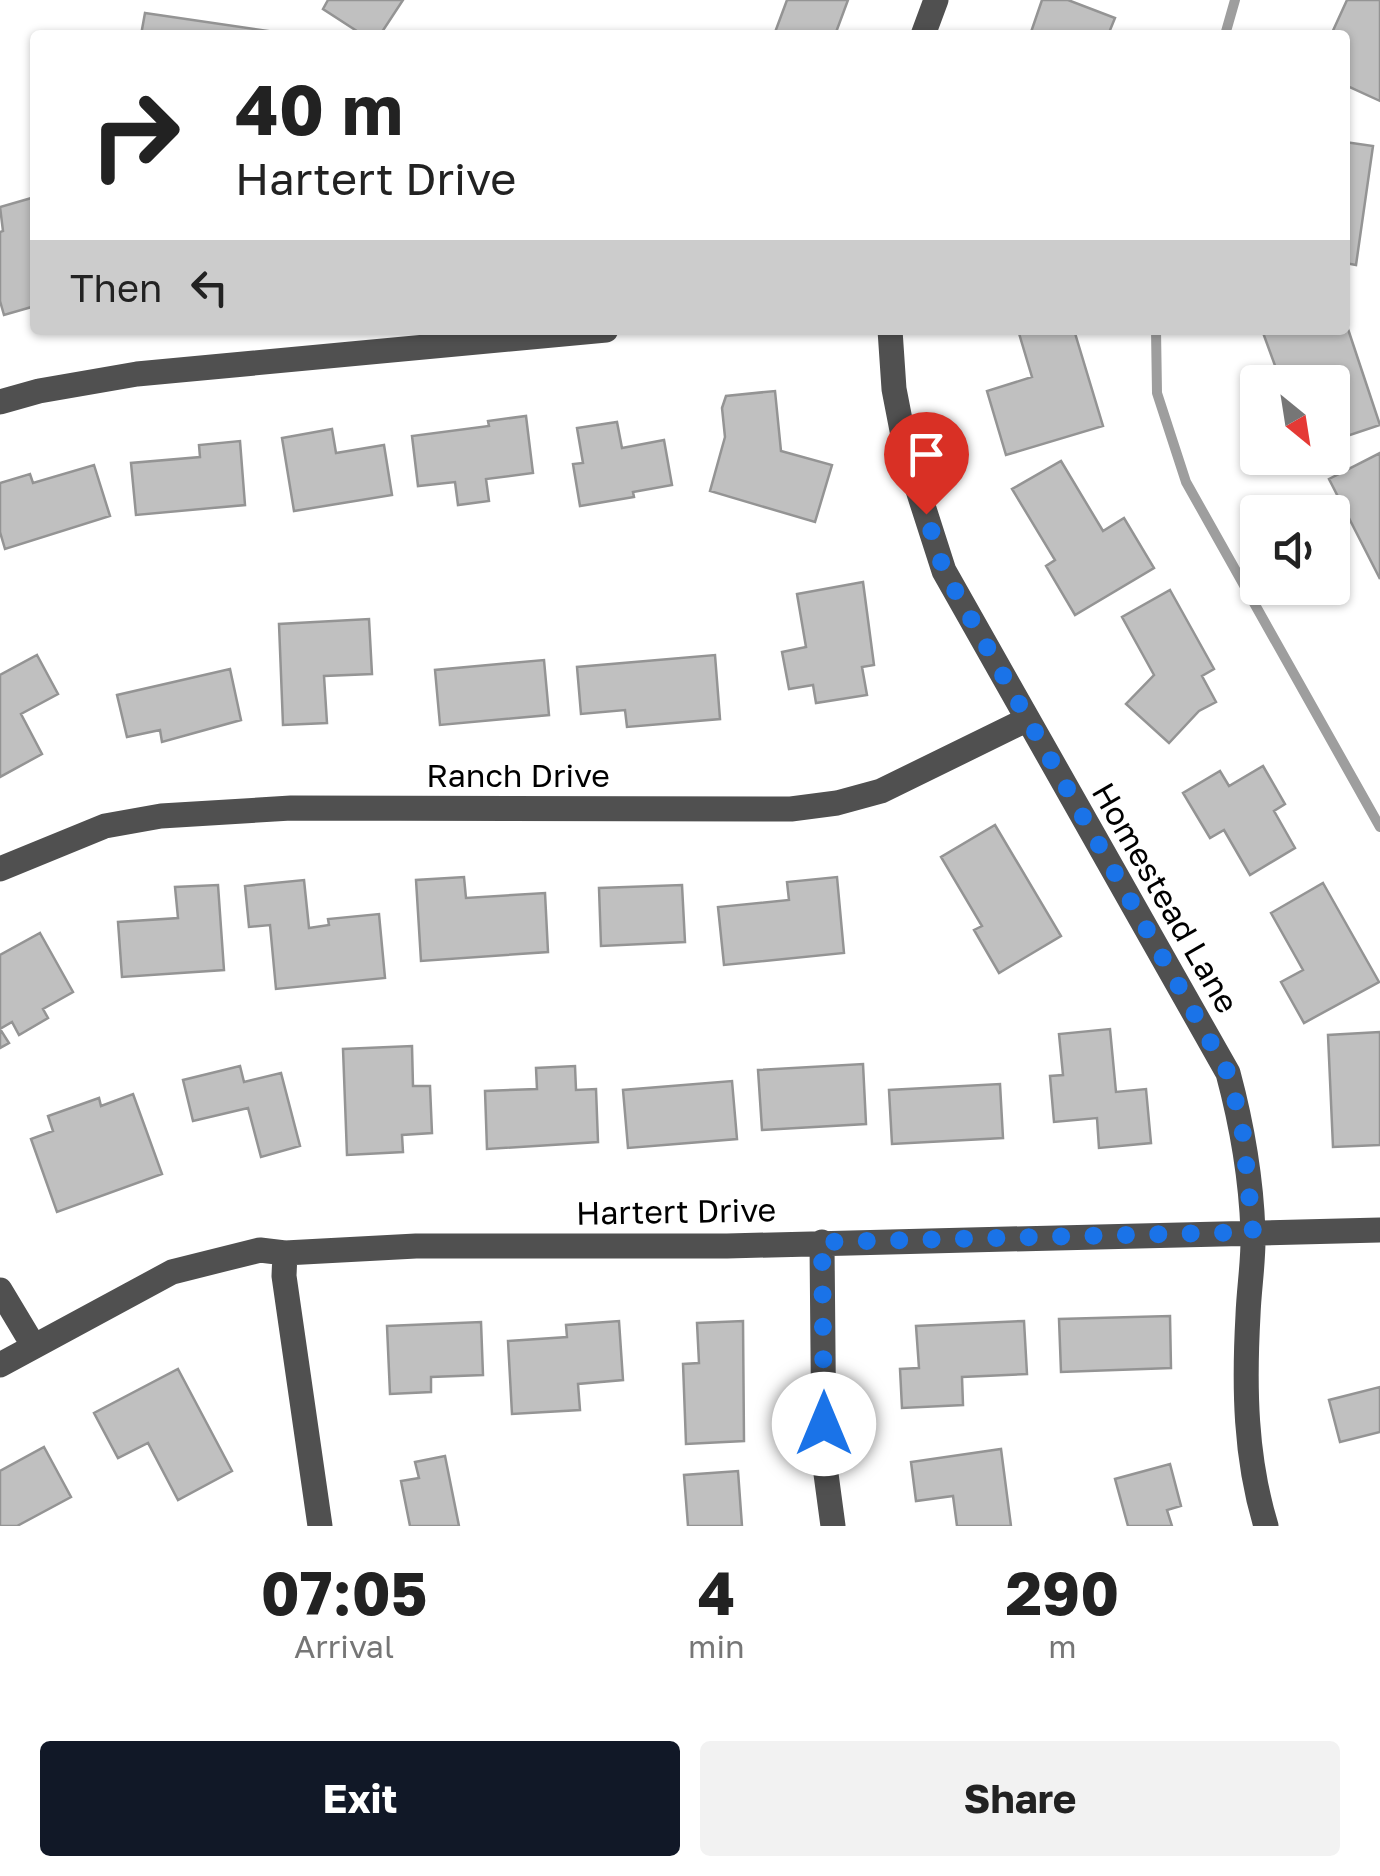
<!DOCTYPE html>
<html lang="en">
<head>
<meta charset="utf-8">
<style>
	body { margin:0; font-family:"Golos Text",sans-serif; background:#f2f2f2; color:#222; height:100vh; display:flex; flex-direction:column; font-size:38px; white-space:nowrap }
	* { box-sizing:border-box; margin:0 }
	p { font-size:32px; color:#767676 }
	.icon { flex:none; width:55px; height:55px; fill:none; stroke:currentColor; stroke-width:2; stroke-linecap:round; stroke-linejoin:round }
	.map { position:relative; height:1526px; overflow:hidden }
	.drawer { display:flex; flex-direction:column; background:#fff; flex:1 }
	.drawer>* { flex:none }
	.hud { position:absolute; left:30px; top:30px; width:1320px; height:305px; border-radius:10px; box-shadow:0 2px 8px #0004; background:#fff; color:#222; overflow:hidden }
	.needle { width:65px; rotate:150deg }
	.fabs { position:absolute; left:1240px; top:365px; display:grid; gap:20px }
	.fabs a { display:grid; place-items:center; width:110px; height:110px; border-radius:10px; background:#fff; box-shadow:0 2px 8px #0004; font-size:50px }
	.pin { position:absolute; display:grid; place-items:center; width:85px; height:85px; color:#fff; margin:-102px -42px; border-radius:50% 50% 50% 0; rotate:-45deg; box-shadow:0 0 10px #0007 }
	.pin .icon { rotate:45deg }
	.me { position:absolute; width:110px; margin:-55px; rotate:0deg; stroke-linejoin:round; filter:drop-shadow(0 0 8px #0008) }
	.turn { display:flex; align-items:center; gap:35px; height:210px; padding:0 40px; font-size:45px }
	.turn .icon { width:130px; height:130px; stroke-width:2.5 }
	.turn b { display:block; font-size:70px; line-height:85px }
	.then { display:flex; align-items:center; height:95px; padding:0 40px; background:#0003; gap:20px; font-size:38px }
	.eta { display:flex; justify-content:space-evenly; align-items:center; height:170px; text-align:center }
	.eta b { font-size:60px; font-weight:700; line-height:70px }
	.primary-button { display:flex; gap:20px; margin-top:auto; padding:20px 40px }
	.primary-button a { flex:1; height:115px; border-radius:10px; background:#111827; color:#fff; font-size:40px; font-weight:700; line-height:115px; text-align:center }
	.primary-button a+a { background:#f2f2f2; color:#222 }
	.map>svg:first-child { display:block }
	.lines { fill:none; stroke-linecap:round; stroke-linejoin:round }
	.stream { stroke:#9e9e9e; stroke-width:10 }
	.building { fill:#c0c0c0; stroke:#949494; stroke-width:2.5 }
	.minor { stroke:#505050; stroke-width:25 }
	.route { stroke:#1a73e8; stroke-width:18; stroke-dasharray:0 32.4 }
	.labels { text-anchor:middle; stroke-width:8; stroke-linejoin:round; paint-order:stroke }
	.street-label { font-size:32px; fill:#000; stroke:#fff }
</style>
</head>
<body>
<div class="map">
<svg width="1380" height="1526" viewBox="0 0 1380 1526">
	<rect width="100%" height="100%" fill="#fff"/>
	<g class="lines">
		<path class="stream" d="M 1225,35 L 1235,0
			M 1156,330 L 1157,393 L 1186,482 L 1380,827"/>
	</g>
	<path class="building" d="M 328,0 L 403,0 L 380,35 L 363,35 L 323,9 Z
		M 787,0 L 848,0 L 835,35 L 774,35 Z
		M 1042,0 L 1068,0 L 1115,18 L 1108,35 L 1030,35 Z
		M 1347,0 L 1380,0 L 1380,101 L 1345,85 L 1345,35 L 1331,35 Z
		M 145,13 L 289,34 L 141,35 Z
		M 1345,142 L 1373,146 L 1356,265 L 1345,263 Z
		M 35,197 L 35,277 L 32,278 L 35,306 L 4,315 L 0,301 L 0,232 L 3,231 L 0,207 Z
		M 1345,320 L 1380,425 L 1332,441 L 1332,382 L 1281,382 L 1262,330 L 1345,330 Z
		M 1018,330 L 1074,330 L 1103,426 L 1006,455 L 987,391 L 1032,377 Z
		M 775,391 L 781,451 L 832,465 L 815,522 L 710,491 L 725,437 L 722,408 L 726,396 Z
		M 526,416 L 533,473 L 486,479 L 489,501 L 458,505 L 455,482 L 418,486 L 412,436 L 489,426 L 488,421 Z
		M 617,422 L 622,448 L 664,440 L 672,485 L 633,492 L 634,497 L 580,506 L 573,464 L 583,463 L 577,428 Z
		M 332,429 L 336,453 L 384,445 L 392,495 L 294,511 L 282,438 Z
		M 240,441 L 245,505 L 136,515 L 131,463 L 200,457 L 199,445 Z
		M 1380,453 L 1380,579 L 1329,479 Z
		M 1061,461 L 1103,531 L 1124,518 L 1154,568 L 1075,615 L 1046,566 L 1055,560 L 1012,489 Z
		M 94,465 L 110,516 L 5,549 L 0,532 L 0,483 L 30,474 L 33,483 Z
		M 863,582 L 874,665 L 862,667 L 867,695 L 816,703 L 813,685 L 789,689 L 782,652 L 806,647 L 797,594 Z
		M 1170,590 L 1214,669 L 1202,676 L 1216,702 L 1199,711 L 1169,743 L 1126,704 L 1154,675 L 1122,617 Z
		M 369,619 L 372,674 L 324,676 L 327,723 L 283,725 L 279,624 Z
		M 37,655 L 58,694 L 21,714 L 42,754 L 0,777 L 0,675 Z
		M 715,655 L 720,719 L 627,727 L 625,710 L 581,714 L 577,667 Z
		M 544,660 L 549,715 L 440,725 L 435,670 Z
		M 230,669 L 241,720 L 162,742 L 160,730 L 127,737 L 117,695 Z
		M 1263,766 L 1285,804 L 1274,811 L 1295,848 L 1250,875 L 1224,830 L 1210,838 L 1183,793 L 1220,771 L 1229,786 Z
		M 995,825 L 1061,936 L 999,973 L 974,930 L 982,926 L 941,857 Z
		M 464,877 L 466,898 L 545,893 L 548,952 L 421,961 L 416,880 Z
		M 837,877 L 844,953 L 724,965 L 718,907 L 789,900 L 787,882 Z
		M 304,880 L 309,928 L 329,925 L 328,919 L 379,914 L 385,978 L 276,989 L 270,925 L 249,927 L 245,886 Z
		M 1323,883 L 1379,982 L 1304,1023 L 1281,982 L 1303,970 L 1271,913 Z
		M 218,885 L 224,970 L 122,977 L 118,922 L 178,918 L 175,887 Z
		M 682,885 L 685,942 L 601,946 L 599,888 Z
		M 40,933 L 73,992 L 43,1009 L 48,1018 L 19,1035 L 12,1022 L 0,1029 L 9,1043 L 0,1048 L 0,955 Z
		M 1110,1029 L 1116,1092 L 1146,1089 L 1151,1143 L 1099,1148 L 1097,1118 L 1054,1122 L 1050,1076 L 1063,1075 L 1059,1034 Z
		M 1380,1032 L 1380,1145 L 1333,1147 L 1328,1035 Z
		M 412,1046 L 413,1086 L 430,1086 L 432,1133 L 402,1135 L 403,1152 L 347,1155 L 343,1049 Z
		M 863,1064 L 866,1124 L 762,1130 L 758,1070 Z
		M 240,1066 L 244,1082 L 281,1073 L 300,1146 L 261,1157 L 248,1108 L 193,1121 L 183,1080 Z
		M 575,1066 L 576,1090 L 596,1089 L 598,1142 L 487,1149 L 485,1091 L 537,1089 L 536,1068 Z
		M 732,1081 L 737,1139 L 628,1148 L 623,1090 Z
		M 1000,1084 L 1003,1138 L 892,1144 L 889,1090 Z
		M 133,1094 L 162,1174 L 57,1212 L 31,1139 L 53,1131 L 48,1116 L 99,1098 L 101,1106 Z
		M 1170,1316 L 1171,1368 L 1061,1372 L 1059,1319 Z
		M 619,1321 L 623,1380 L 578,1384 L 580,1410 L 512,1414 L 508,1341 L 567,1337 L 566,1325 Z
		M 743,1321 L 744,1441 L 686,1444 L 683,1364 L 699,1363 L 697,1323 Z
		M 1024,1321 L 1027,1374 L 962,1377 L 963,1405 L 902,1408 L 900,1369 L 919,1368 L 916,1326 Z
		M 481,1322 L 483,1375 L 431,1377 L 431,1392 L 390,1394 L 387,1326 Z
		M 178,1369 L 232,1471 L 178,1500 L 148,1443 L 118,1458 L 94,1413 Z
		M 1380,1387 L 1380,1432 L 1340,1442 L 1329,1400 Z
		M 44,1447 L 71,1497 L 17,1526 L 0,1526 L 0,1471 Z
		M 1001,1449 L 1011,1526 L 957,1526 L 953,1496 L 916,1501 L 911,1462 Z
		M 445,1456 L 459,1526 L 410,1526 L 401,1481 L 419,1478 L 415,1462 Z
		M 1170,1464 L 1181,1506 L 1167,1510 L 1172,1526 L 1128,1526 L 1115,1479 Z
		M 738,1471 L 742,1526 L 688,1526 L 684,1475 Z"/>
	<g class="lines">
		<path class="minor" d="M 923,35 L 936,0
			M 890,330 L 894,389 L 907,456 L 944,571 L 1228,1073 C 1242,1125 1251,1178 1253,1231 C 1254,1259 1249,1287 1248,1315 C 1244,1387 1245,1457 1266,1526
			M 0,402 L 39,391 L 137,374 L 606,330
			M 0,869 L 105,826 L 161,816 L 291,808 L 791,809 L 837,803 L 881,791 L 1026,720
			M 822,1242 L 824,1459 L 833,1526
			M 285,1253 L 284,1276 L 320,1526
			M 0,1290 L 33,1345
			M 0,1365 L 172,1272 L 260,1250 L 285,1253 L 416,1246 L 727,1246 L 1380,1230"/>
	</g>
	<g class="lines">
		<path class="route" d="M 824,1424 L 822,1242 L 1253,1232 L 1242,1125 L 1228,1073 L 944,571 L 926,514"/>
	</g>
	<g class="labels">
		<g class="street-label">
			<text x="518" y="787">Ranch Drive</text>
			<text transform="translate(1165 898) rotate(60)" y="11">Homestead Lane</text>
			<text transform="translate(676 1212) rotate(-1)" y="11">Hartert Drive</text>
		</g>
	</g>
</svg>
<div class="fabs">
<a><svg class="needle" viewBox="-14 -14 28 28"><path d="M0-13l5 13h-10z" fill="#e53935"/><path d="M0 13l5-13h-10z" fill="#767676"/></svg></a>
<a><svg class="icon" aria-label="sound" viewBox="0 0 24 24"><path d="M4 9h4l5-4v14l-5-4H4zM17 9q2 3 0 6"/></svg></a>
</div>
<div class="pin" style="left:926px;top:514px;background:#d93025"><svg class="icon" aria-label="arrive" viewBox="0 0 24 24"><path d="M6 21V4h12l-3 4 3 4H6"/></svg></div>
<svg class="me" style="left:824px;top:1424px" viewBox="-20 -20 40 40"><circle r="19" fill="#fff"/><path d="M0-13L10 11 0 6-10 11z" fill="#1a73e8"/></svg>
<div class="hud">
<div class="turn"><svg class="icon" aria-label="right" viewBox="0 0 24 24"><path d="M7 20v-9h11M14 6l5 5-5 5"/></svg><div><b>40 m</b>Hartert Drive</div></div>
<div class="then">Then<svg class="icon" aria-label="left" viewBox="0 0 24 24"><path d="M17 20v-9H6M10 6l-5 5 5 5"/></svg></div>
</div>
</div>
<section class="drawer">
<div class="eta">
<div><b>07:05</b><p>Arrival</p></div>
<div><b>4</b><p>min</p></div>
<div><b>290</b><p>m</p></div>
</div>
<div class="primary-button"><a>Exit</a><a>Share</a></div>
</section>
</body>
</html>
